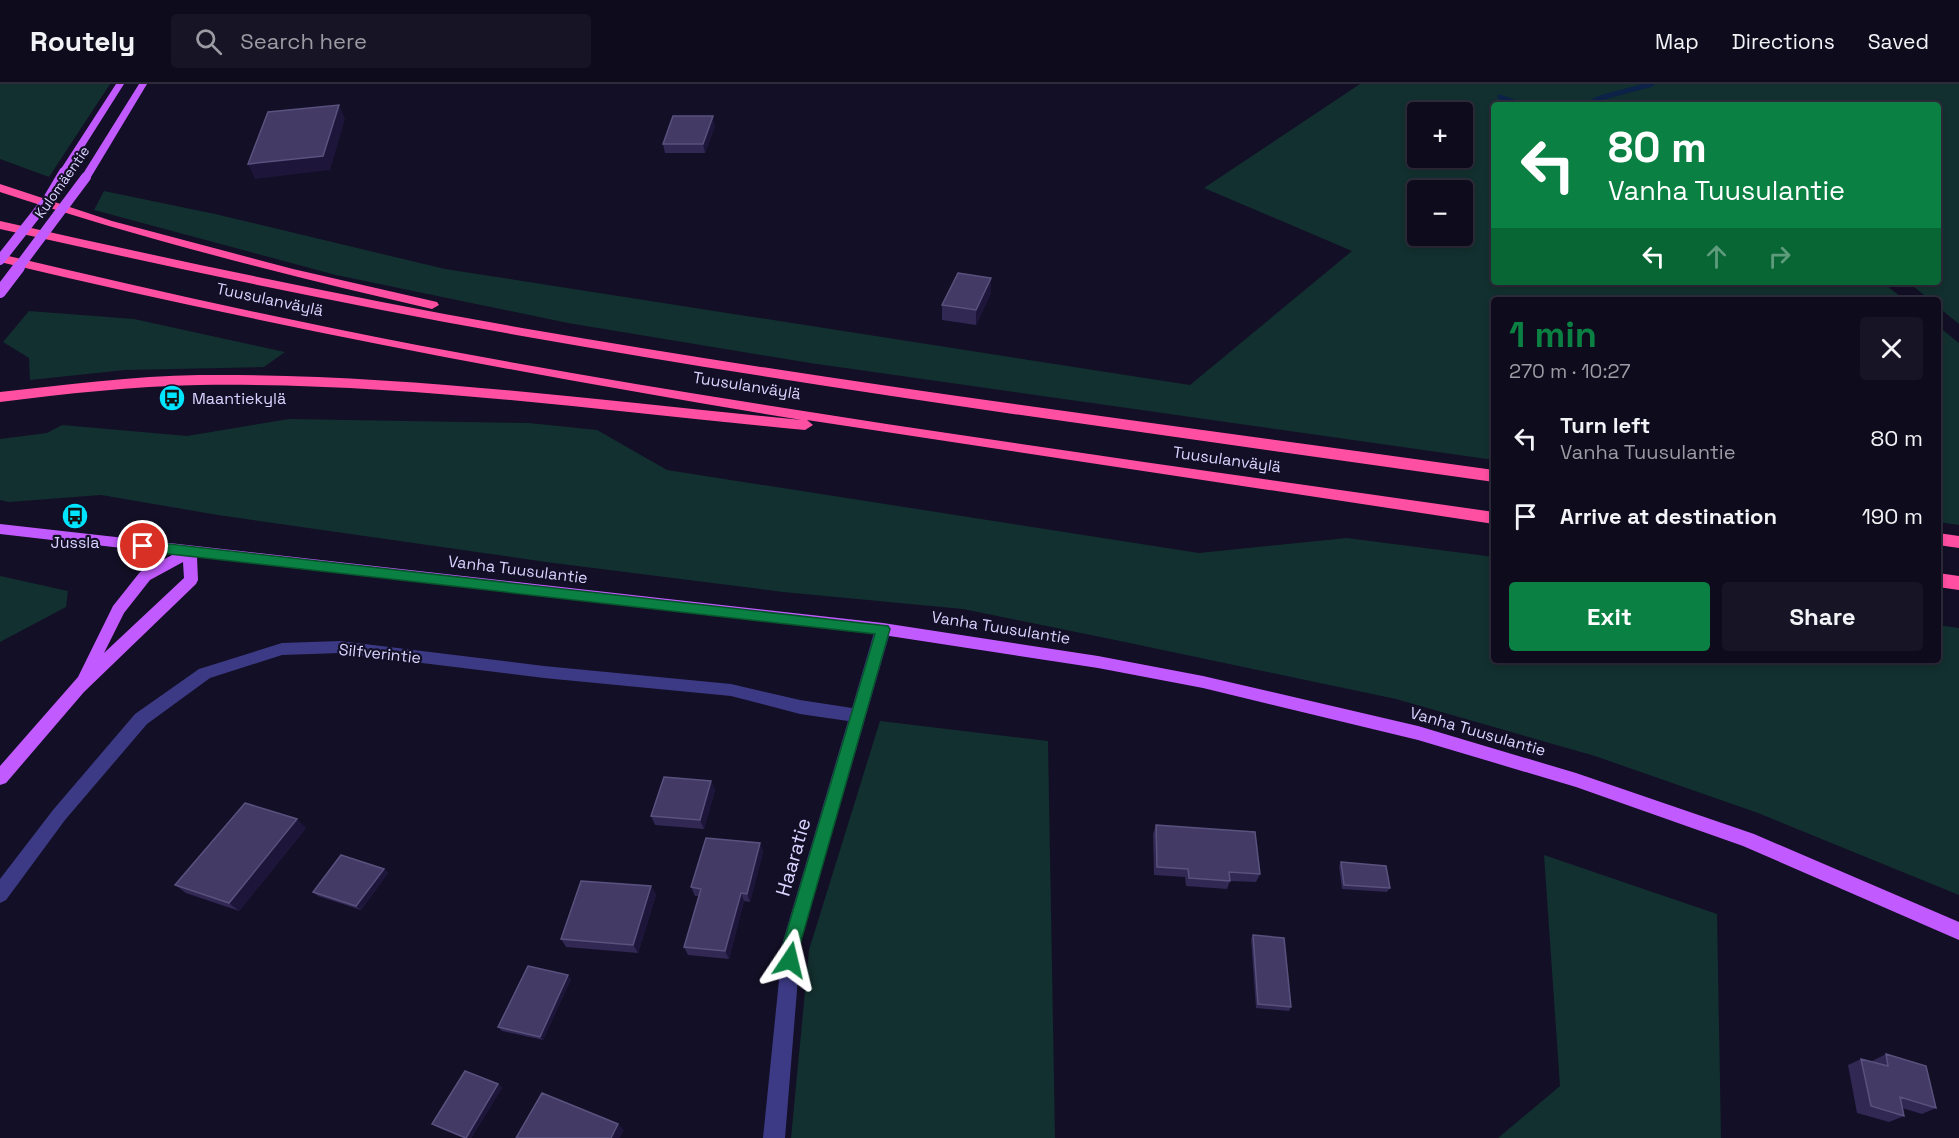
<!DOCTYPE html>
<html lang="en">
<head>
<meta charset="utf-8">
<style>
	body { margin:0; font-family:"Space Grotesk",sans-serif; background:#171425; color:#f1f3f6; height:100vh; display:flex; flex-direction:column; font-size:22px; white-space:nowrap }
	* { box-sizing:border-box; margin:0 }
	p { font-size:20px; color:#9b9ba3 }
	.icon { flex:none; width:33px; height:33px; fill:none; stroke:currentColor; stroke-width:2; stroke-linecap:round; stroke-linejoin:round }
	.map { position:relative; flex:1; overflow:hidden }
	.panel { position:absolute; left:1491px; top:213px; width:450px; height:366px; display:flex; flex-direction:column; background:#0e0b1c; border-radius:6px; box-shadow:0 3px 9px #0003,0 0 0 2px #2e2b3b }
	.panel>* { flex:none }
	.hud { position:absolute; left:1491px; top:18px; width:450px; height:183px; border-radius:6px; box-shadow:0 3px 9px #0003,0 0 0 2px #2e2b3b; background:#0b8043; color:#fff; overflow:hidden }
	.controls { position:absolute; left:1407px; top:18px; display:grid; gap:12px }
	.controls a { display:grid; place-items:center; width:66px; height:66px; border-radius:6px; background:#0e0b1c; box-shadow:0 3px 9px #0003,0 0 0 2px #2e2b3b; font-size:30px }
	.pin { position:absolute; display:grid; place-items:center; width:51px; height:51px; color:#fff; margin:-26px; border:3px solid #fff; border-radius:50%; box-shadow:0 2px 6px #0007 }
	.me { position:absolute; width:66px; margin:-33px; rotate:10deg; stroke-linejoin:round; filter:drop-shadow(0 0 4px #0008) }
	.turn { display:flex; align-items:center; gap:21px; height:126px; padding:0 18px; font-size:27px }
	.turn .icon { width:78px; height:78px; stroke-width:2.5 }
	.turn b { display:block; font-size:42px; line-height:51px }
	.lanes { display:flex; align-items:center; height:57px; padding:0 18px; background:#0003; justify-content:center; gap:30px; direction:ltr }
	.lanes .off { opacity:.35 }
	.round { display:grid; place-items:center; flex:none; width:63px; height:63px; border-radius:6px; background:#171425 }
	.head { display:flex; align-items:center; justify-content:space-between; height:102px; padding:0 18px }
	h1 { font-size:36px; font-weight:800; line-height:45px; color:#0b8043 }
	.cta { display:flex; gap:12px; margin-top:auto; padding:12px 18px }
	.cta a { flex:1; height:69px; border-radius:6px; background:#0b8043; color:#fff; font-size:24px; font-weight:800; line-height:69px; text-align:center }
	.cta a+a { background:#171425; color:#f1f3f6 }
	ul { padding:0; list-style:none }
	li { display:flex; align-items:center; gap:18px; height:78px; padding:0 18px }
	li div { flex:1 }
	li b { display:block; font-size:22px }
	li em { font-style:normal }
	header { display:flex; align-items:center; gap:36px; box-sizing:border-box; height:84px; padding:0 30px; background:#0e0b1c; border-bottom:2px solid #2e2b3b }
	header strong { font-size:28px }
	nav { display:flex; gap:33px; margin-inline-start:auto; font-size:21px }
	.search { width:420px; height:54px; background:#171425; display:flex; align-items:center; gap:15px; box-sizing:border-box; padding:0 21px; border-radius:6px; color:#9b9ba3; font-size:22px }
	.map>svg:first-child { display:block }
	.green { fill:#12302f; fill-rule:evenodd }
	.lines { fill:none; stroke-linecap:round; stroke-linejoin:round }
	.stream { stroke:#0c2248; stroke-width:5 }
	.minor { fill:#3d3a85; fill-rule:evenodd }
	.major { fill:#c25bff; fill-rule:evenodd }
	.highway { fill:#ff4fa3; fill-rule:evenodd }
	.major-bridge-far1 { stroke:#c25bff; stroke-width:10 }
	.major-bridge { stroke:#c25bff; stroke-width:12 }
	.wall { fill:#312854 }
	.shaded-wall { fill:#1d163a }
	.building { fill:#433a66; stroke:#5a527e; stroke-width:1.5 }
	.route { fill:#0b8043; stroke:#07532c; stroke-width:1.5 }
	.labels { text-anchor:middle; stroke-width:4.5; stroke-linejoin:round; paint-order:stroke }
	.far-street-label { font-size:14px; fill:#d9d4ff; stroke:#130f26 }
	.street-label { font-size:16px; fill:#d9d4ff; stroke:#130f26 }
	.poi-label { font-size:16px; fill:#d9d4ff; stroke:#130f26; text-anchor:start }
	.near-street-label { font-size:20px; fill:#d9d4ff; stroke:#130f26 }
</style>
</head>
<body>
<header>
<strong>Routely</strong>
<div class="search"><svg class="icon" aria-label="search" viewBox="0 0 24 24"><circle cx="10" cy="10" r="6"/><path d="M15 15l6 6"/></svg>Search here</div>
<nav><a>Map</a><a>Directions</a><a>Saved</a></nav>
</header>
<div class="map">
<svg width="1959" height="1054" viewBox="0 0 1959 1054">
	<rect width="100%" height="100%" fill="#130f26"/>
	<path class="green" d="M 0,0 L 110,0 L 49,93 L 0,75 Z
		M 1360,0 L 1959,0 L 1959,240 L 1938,223 L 1938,216 L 1930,216 L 1908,198 L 1938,198 L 1938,21 L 1494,21 L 1494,198 L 1882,198 L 1905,216 L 1494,216 L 1494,376 L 810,279 L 568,239 L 336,191 L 94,126 L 104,107 L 215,130 L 445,185 L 1190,301 L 1352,167 L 1204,104 ZM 1418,28 L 1462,28 L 1462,74 L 1418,74 ZM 1462,106 L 1462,152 L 1418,152 L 1418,106 Z
		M 29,227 L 134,235 L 285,268 L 264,283 L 125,286 L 30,296 L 29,274 L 3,258 Z
		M 1938,242 L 1959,259 L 1959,441 L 1938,438 Z
		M 289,335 L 529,339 L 597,346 L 667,386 L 1199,469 L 1347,454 L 1494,473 L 1494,576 L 1938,576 L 1938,541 L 1959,544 L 1959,811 L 1758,729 L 1595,672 L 1396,615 L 1120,557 L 963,525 L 783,508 L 546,478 L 218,431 L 101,411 L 9,418 L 0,416 L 0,355 L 47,349 L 62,341 L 187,352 Z
		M 0,492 L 68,507 L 66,523 L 0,558 Z
		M 880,637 L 1048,657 L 1055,1054 L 791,1054 L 809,866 Z
		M 1544,771 L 1717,830 L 1721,1054 L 1498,1054 L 1560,1002 Z"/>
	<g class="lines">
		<path class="stream" d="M 1500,13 L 1522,21
			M 1586,21 L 1600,14 L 1652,0"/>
		<path class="minor" d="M 883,539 L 888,541 L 891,545 L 801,857 L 785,1054 L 763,1054 L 783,857 L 848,637 L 800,630 L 731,612 L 544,594 L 340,569 L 282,571 L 210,594 L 147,640 L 65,736 L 6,816 L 0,819 L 0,795 L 53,726 L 135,630 L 199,585 L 282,559 L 340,557 L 544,582 L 731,600 L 800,616 L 852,624 L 875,545 L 878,541 Z"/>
		<path class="major" d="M 116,0 L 124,0 L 67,90 L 61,90 L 59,88 Z
			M 139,0 L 147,0 L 91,93 L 83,95 L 81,93 Z
			M 0,440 L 883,539 L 1098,572 L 1203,592 L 1418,642 L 1576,689 L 1754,750 L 1959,838 L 1959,856 L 1743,762 L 1576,703 L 1418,656 L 1203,604 L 1098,584 L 883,551 L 197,473 L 198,496 L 196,500 L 84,608 L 6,699 L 0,701 L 0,682 L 78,593 L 113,522 L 140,488 L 174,470 L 0,450 ZM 183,478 L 184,494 L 104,569 L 124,529 L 150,496 Z"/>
		<path class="highway" d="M 0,100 L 112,137 L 293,185 L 437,218 L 439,221 L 432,225 C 286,191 142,155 0,108 Z
			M 0,137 C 173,176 347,213 522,244 C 845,300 1170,341 1494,386 L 1494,398 C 1170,352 845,309 522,252 C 347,221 173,184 0,145 Z
			M 0,170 C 138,203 277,234 417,261 C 774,328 1135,376 1494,428 L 1494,440 L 807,336 L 813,341 L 805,346 C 604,327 401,298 199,301 C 132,302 66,310 0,318 L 0,308 C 66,301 133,292 199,291 C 401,289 602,317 802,336 C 533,292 265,241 0,178 Z
			M 1938,449 L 1959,452 L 1959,464 L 1938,461 Z
			M 1938,489 L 1959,492 L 1959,506 L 1938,503 Z"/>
		<path class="major-bridge-far1" d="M 0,176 L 48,115 L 64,88
			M 18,184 L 86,93"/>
		<path class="major-bridge" d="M 0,208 L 19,183"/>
	</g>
	<path class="wall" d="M 715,42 L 705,69 L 665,69 L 663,60 Z
		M 991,209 L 976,241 L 942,236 L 942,221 Z
		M 711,697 L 715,706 L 704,745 L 655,741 L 651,732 Z
		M 1156,741 L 1260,790 L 1256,798 L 1230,797 L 1227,805 L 1186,802 L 1185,793 L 1154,791 L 1153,750 Z
		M 306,744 L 239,827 L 186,809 L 175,801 Z
		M 760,759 L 763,768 L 750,818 L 744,817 L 729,875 L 688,871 L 684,863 L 699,812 L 695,812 L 691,803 Z
		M 1341,778 L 1390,804 L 1387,808 L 1342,805 L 1339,782 Z
		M 384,785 L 388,789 L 361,826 L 318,812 L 313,808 Z
		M 651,802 L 656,811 L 638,869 L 566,863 L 561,855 Z
		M 1253,851 L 1291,923 L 1289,927 L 1256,924 L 1251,855 Z
		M 571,895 L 543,956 L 502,947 L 498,943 Z
		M 1886,970 L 1936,1024 L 1922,1030 L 1902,1024 L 1904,1032 L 1889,1038 L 1857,1029 L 1848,981 L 1861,975 L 1872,978 L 1872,977 Z
		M 498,1000 L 502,1004 L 471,1054 L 463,1054 L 437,1043 L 432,1040 Z"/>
	<path class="shaded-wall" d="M 339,21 L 345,35 L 330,86 L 255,95 L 248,80 Z
		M 713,32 L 715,42 L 705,69 L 703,60 Z
		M 991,194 L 991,209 L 976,241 L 976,226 Z
		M 711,697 L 715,706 L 704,745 L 700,736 Z
		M 297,735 L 306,744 L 239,827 L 229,819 Z
		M 760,759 L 763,768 L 750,818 L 747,810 Z
		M 384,785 L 388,789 L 361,826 L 356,822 Z
		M 651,802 L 656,811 L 638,869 L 633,861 Z
		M 741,809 L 744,817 L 729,875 L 725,867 Z
		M 568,891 L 571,895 L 543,956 L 540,953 Z
		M 498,1000 L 502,1004 L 471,1054 L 466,1054 Z
		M 618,1040 L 624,1046 L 620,1054 L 611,1054 Z"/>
	<path class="building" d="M 339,21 L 323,72 L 248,80 L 268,28 Z
		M 673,32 L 713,32 L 703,60 L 663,60 Z
		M 958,189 L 991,194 L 976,226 L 942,221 Z
		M 664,693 L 711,697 L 700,736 L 651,732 Z
		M 245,719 L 297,735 L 229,819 L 175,801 Z
		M 1156,741 L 1255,748 L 1260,790 L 1229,788 L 1230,797 L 1189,794 L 1188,785 L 1157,783 Z
		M 706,754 L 760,759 L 747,810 L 741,809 L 725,867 L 684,863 L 701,805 L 691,803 Z
		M 341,771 L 384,785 L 356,822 L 313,808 Z
		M 1341,778 L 1386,782 L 1390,804 L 1344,801 Z
		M 581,797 L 651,802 L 633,861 L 561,855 Z
		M 1253,851 L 1284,854 L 1291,923 L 1258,920 Z
		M 528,882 L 568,891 L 540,953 L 498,943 Z
		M 1886,970 L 1926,982 L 1936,1024 L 1900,1013 L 1904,1032 L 1871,1022 L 1861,975 L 1888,982 Z
		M 465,987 L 498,1000 L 466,1054 L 432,1040 Z
		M 542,1009 L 618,1040 L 611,1054 L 516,1054 Z"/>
	<path class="route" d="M 143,457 L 888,542 L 890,545 L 801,857 L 796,882 L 790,885 L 784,882 L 781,876 L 784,857 L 875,550 L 143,467 L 136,462 Z"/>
	<defs>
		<symbol id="bus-disc" viewBox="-11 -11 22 22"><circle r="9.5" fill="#00e5ff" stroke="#130f26"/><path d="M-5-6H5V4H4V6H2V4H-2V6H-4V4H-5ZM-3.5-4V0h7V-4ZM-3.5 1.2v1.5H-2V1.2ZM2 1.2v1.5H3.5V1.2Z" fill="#111"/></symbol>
	</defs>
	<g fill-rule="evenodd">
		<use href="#bus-disc" x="157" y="299" width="30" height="30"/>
		<use href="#bus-disc" x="60" y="417" width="30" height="30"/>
	</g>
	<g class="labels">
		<g class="far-street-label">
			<text transform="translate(62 98) rotate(-55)" y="5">Kulomäentie</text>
		</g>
		<g class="street-label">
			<text transform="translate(270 215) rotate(12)" y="6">Tuusulanväylä</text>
			<text transform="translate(747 301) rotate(9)" y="6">Tuusulanväylä</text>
			<text transform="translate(1227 375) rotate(8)" y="6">Tuusulanväylä</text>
			<text transform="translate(518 485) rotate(7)" y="6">Vanha Tuusulantie</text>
			<text transform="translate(1001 543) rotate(9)" y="6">Vanha Tuusulantie</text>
			<text transform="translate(380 569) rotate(6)" y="6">Silfverintie</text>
			<text transform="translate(1478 647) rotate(16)" y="6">Vanha Tuusulantie</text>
		</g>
		<g class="poi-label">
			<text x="192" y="320">Maantiekylä</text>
			<text x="75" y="464" text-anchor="middle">Jussla</text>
		</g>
		<g class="near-street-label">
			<text transform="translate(793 773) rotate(-74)" y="7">Haaratie</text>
		</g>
	</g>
</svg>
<div class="controls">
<a>+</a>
<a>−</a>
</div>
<div class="pin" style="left:143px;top:462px;background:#d93025"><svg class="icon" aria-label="arrive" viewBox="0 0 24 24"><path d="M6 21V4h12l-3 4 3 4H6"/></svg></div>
<svg class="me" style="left:790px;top:876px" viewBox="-20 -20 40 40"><path d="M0-17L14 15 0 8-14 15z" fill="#0b8043" stroke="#fff" stroke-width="4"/></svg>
<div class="hud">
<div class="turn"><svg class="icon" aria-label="left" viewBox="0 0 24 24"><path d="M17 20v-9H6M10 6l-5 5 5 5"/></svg><div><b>80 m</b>Vanha Tuusulantie</div></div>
<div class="lanes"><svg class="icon" aria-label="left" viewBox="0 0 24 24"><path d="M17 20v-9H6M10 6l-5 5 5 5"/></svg><svg class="icon off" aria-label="ahead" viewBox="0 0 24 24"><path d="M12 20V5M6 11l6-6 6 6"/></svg><svg class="icon off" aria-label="right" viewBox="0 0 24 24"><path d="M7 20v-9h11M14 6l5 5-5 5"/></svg></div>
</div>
<section class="panel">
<div class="head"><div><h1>1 min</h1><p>270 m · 10:27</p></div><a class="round"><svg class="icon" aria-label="close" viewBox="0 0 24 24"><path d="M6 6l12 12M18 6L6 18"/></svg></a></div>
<ul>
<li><svg class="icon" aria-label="left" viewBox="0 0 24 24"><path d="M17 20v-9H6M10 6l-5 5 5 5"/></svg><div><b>Turn left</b><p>Vanha Tuusulantie</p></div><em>80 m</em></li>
<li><svg class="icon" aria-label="arrive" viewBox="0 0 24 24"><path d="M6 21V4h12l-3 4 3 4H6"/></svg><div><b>Arrive at destination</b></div><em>190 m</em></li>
</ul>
<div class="cta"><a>Exit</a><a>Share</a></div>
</section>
</div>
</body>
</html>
